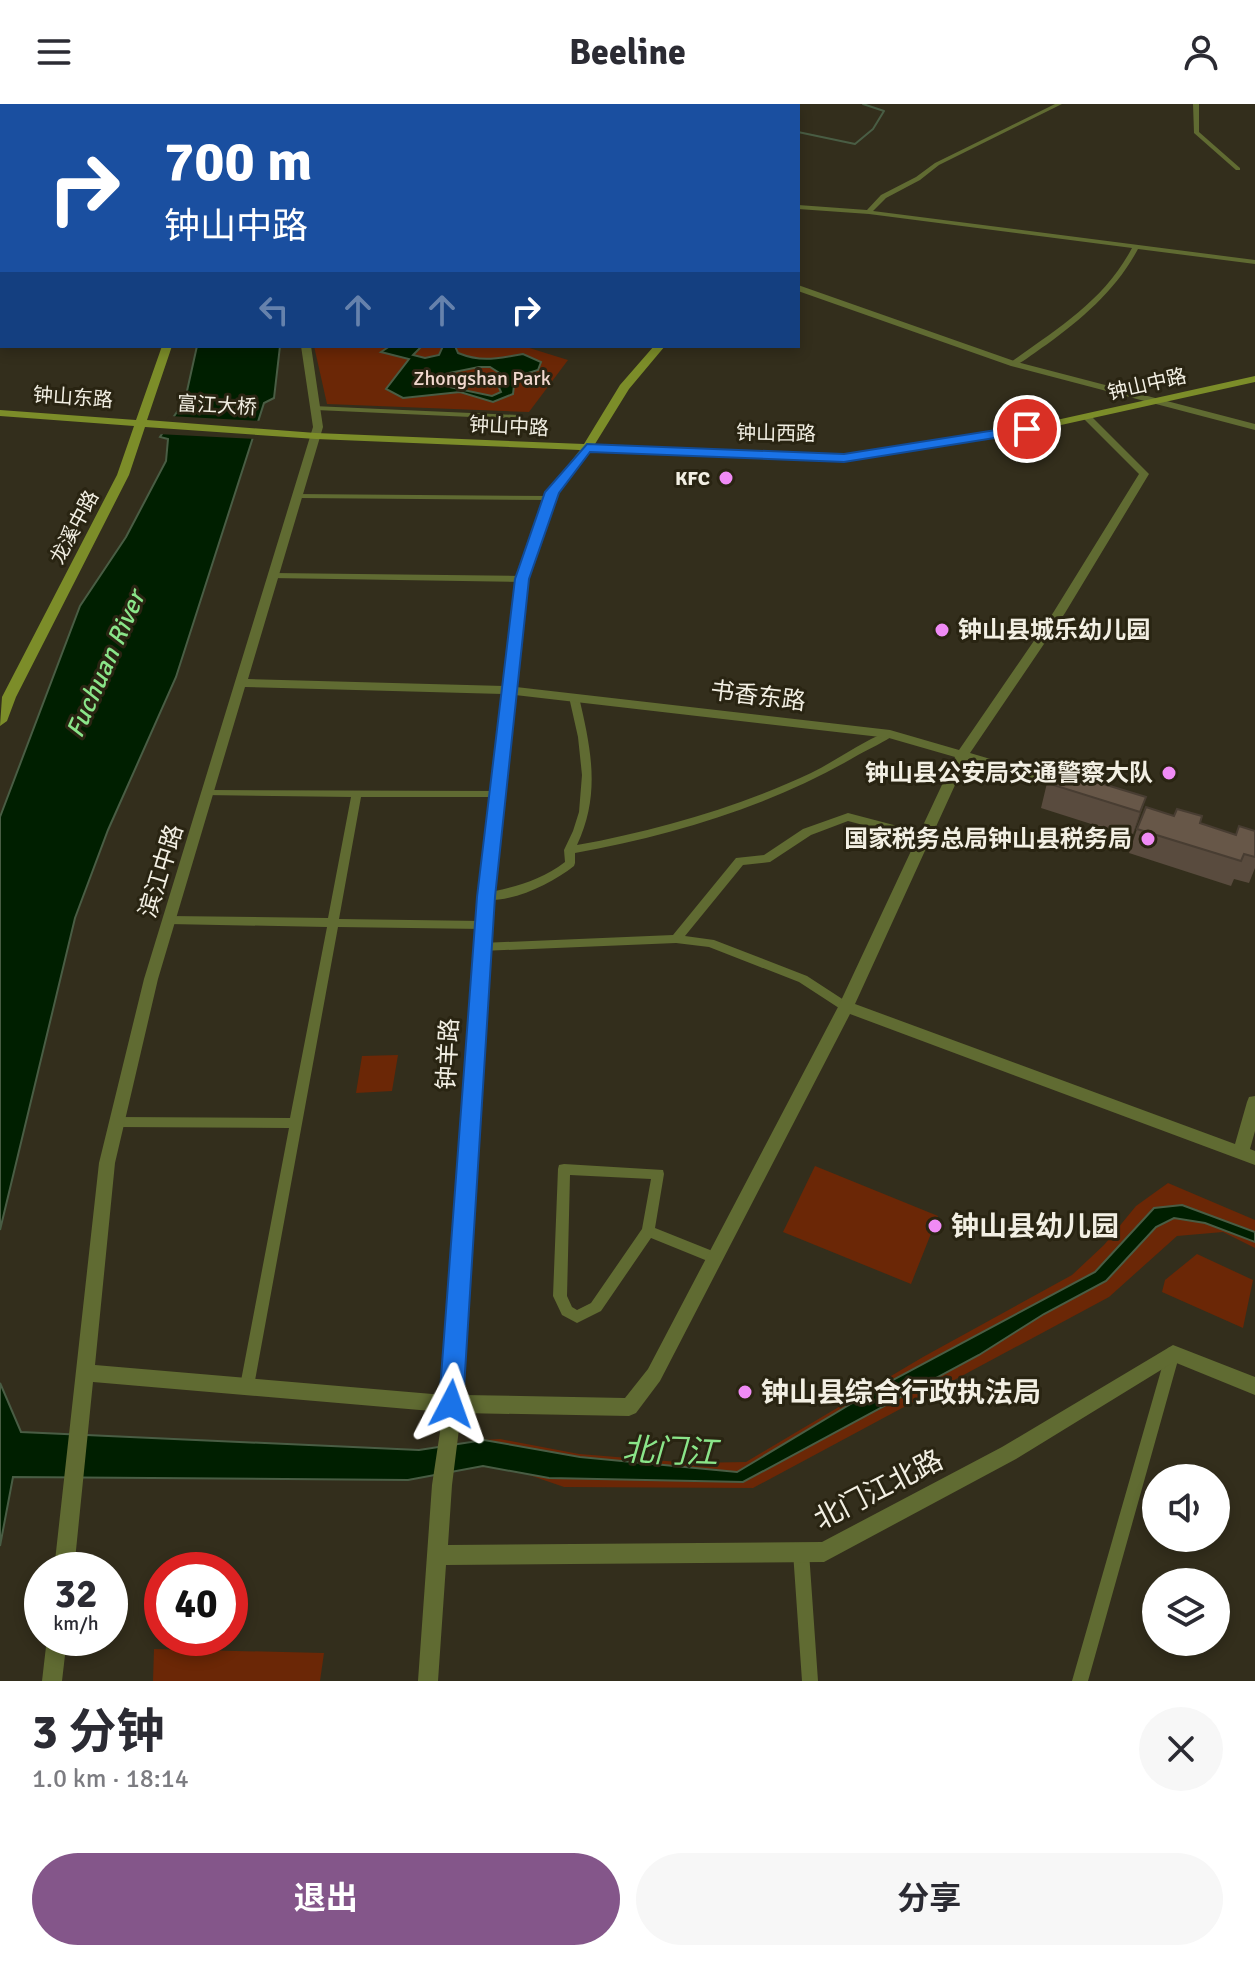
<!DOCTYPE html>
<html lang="zh">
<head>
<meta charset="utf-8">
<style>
	body { margin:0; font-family:Signika,"Noto Sans SC",sans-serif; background:#f7f7f7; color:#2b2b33; height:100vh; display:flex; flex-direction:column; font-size:30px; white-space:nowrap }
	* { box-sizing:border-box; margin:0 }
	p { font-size:26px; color:#7c7c81 }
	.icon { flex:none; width:44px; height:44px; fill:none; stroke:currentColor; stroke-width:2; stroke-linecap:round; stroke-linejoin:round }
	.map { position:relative; height:1577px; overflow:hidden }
	.details { display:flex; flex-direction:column; background:#fff; flex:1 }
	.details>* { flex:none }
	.top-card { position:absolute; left:0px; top:0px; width:800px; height:244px; box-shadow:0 4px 12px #0003; background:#1a4fa0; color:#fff; overflow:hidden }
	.controls { position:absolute; left:1142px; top:1360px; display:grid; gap:16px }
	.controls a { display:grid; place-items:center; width:88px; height:88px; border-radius:50%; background:#fff; box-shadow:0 4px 12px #0003; font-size:40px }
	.speed { position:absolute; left:24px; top:1448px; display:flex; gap:16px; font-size:40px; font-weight:700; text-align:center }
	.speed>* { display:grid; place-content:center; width:104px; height:104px; border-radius:50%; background:#fff; box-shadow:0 4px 12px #0003; line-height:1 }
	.speed small { font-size:20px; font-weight:400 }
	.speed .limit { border:12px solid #d22; background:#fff; color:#111 }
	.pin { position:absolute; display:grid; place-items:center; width:68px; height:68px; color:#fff; margin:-34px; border:4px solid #fff; border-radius:50%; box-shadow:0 2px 8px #0007 }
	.me { position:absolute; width:88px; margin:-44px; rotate:4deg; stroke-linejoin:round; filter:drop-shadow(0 0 6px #0008) }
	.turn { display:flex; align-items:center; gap:28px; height:168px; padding:0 32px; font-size:36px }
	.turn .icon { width:104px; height:104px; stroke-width:2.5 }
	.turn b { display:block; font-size:56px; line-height:68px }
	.lanes { display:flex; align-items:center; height:76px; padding:0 32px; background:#0003; justify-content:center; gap:40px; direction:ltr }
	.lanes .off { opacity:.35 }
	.round { display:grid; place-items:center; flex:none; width:84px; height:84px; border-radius:42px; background:#f7f7f7 }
	.head { display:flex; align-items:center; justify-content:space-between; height:136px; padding:0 32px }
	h1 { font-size:48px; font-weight:700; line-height:60px }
	.action { display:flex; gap:16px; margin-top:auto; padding:16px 32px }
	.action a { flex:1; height:92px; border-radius:48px; background:#84568a; color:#fff; font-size:32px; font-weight:700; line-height:92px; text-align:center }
	.action a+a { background:#f7f7f7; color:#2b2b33 }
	header { display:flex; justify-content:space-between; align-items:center; height:104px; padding:0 32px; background:#fff; font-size:36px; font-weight:700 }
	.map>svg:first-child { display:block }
	.green { fill:#6b2706 }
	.water { fill:#001f00; stroke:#495d44; stroke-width:2; fill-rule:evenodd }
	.pier { fill:#332e1c }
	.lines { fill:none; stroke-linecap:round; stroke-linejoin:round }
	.stream { stroke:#495d44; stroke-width:2 }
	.minor { fill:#606b32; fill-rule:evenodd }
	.tertiary { fill:#606b32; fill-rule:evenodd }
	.secondary { fill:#7c8d29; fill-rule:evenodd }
	.wall { fill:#594b3e }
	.shaded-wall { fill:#483d32 }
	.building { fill:#675748; stroke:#483d32; stroke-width:2 }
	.route { fill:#1a73e8; stroke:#114b97; stroke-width:2 }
	.poi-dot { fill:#f08bf5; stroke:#292412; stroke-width:3 }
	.labels { text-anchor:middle; stroke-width:6; stroke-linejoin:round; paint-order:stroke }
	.far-park-label { font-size:20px; fill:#f2d9cf; stroke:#292412 }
	.far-street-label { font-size:20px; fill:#f2efe3; stroke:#292412 }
	.far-poi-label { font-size:20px; font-weight:bold; fill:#f2efe3; stroke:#292412; text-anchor:end }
	.poi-label { font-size:24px; font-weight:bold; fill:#f2efe3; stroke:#292412; text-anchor:end }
	.street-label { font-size:24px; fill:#f2efe3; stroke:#292412 }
	.water-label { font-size:26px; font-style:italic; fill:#8ae589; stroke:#292412 }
	.near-poi-label { font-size:28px; font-weight:bold; fill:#f2efe3; stroke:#292412; text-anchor:start }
	.near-street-label { font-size:28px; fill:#f2efe3; stroke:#292412 }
	.near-water-label { font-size:32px; font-style:italic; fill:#8ae589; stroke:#292412 }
</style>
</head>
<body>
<header><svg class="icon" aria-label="menu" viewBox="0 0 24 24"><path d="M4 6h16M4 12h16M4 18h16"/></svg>Beeline<svg class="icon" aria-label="person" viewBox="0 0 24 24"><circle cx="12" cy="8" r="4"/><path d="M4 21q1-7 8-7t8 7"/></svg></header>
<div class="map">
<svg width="1255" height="1577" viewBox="0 0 1255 1577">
	<rect width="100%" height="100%" fill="#332e1c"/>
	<path class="green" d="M 314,242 L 523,242 L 568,256 L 529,308 L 327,300 Z
		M 398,951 L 392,987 L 356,989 L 362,952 Z
		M 815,1062 L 938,1112 L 911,1180 L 783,1128 Z
		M 1168,1079 L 1255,1116 L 1255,1144 L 1223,1128 L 1177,1132 L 1109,1193 L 753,1384 L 564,1383 L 509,1364 L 483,1362 L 484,1336 L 500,1335 L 579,1350 L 691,1359 L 746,1358 L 923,1253 L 1072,1171 L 1104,1141 L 1136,1102 Z
		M 1197,1150 L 1253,1176 L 1243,1224 L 1162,1188 L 1165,1176 Z
		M 154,1545 L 324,1549 L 320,1577 L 153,1577 Z"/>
	<path class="water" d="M 197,242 L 280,242 L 274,294 L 264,299 L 176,573 L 108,726 L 75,814 L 0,1126 L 0,713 L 80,502 L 126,433 L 166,357 L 168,335 L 160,333 L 185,296 Z
		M 390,242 L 422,242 L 413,251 L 425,254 L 439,251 L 443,242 L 455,242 L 458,249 C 483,259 498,254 523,250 L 541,258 L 538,266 L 515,273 L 513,290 L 493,298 L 460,288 L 403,294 L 386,285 L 409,255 L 381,248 ZM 479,263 L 490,263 L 504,272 L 497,279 L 501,288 L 492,292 L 449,283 L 449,269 Z
		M 1182,1101 L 1255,1128 L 1255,1138 L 1205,1119 L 1174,1114 L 1156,1123 L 1106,1177 L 1044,1210 L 979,1251 L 743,1378 L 549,1374 L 483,1362 L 408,1376 L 13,1373 L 0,1442 L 0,1279 L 21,1328 L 419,1346 L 484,1336 L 580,1353 L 737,1368 L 874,1286 L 1095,1168 L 1154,1104 Z"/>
	<path class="pier" d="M 169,312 L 263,317 L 257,335 L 157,330 Z"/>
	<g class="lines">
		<path class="stream" d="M 798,28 L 855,40 L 873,25 L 884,7 L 863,0"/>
		<path class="minor" d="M 725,0 L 732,0 L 730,2 L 723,2 Z
			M 1055,0 L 1062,0 L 939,61 L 920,76 L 886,94 L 873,107 L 1255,156 L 1255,160 L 1138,145 C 1116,186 1083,214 1046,241 C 1035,248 1025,257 1014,262 L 1011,262 L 1011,258 C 1058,224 1104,197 1132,144 L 869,110 L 798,105 L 798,101 L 867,106 L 881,91 L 916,73 L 935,59 Z
			M 1193,0 L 1199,0 L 1199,28 L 1240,64 L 1240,66 L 1236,66 L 1194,29 Z
			M 313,302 L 518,311 L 522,313 L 518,315 L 316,306 L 312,304 Z
			M 295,390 L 550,392 L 554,394 L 550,396 L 298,394 L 295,394 Z
			M 273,469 L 522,472 L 526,475 L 522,478 L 270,474 L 270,470 Z
			M 574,590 L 579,593 C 591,645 601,690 577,741 C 655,727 739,703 811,669 C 837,656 860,639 886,628 L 894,628 L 895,630 C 885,638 870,644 858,651 C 774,701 671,732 575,749 L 575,759 L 574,762 C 551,780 512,799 482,796 L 480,793 L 482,790 C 513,783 539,778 565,758 L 564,746 L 573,727 L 579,708 L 582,671 L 578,633 L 569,593 Z
			M 208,686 L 498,687 L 503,690 L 498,693 L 361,693 L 339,815 L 483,817 L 487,818 L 489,821 L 487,824 L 483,825 L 338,823 L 254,1282 L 252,1287 L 247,1289 L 242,1287 L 240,1282 L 289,1024 L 117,1023 L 113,1022 L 111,1018 L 113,1014 L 117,1013 L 290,1014 L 327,823 L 169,820 L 163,816 L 169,812 L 328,814 L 351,693 L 204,691 L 203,689 L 204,687 Z
			M 848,709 L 928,730 L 929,733 L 924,737 L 848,717 L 811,731 L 770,758 L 743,761 L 685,832 L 714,836 L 807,872 L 850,900 L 852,903 L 850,906 L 842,906 L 799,878 L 709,843 L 676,839 L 481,847 L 477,846 L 475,843 L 477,840 L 481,839 L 673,831 L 736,754 L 764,751 L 803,725 Z
			M 564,1060 L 663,1066 L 664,1070 L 655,1124 L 720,1150 L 722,1154 L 720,1158 L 715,1160 L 651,1134 L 601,1207 L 577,1219 L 562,1211 L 553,1192 L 558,1065 L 559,1061 ZM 570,1071 L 651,1075 L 642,1125 L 591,1199 L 577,1206 L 572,1203 L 567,1192 Z
			M 1173,1242 L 1178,1244 L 1180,1249 L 1088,1577 L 1072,1577 L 1166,1249 L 1168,1244 Z
			M 801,1440 L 806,1443 L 809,1448 L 818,1577 L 802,1577 L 793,1448 L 796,1443 Z"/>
		<path class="tertiary" d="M 0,118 L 2,118 L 2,124 L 0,124 Z
			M 798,181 L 1017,258 L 1255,320 L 1255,326 L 1011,262 L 798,187 Z
			M 0,205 L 2,205 L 2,211 L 0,211 Z
			M 301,242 L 311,242 L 323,323 L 248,575 L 504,582 L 516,475 L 547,388 L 583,342 L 587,341 L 592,344 L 557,388 L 528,475 L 516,583 L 890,626 L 959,646 L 1053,509 L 1139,370 L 1081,312 L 1089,310 L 1149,370 L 1065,509 L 970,649 L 1072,679 L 1074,682 L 1067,686 L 966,657 L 855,900 L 1235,1040 L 1247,998 L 1249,993 L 1255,992 L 1255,1027 L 1250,1045 L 1255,1047 L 1255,1061 L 850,910 L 660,1277 L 636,1309 L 629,1312 L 461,1309 L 452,1381 L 448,1441 L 822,1438 L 1002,1343 L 1173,1241 L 1255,1273 L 1255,1291 L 1174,1258 L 1016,1355 L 824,1458 L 446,1461 L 438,1577 L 418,1577 L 432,1381 L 443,1308 L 93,1278 L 74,1466 L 54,1466 L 99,1059 L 144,875 L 313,323 ZM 245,583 L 503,590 L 476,821 L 444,1291 L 95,1261 L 115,1059 L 158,875 ZM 515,591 L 889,634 L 955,653 L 838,903 L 648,1265 L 625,1294 L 463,1291 L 490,821 Z
			M 47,1534 L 67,1534 L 62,1577 L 42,1577 Z"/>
		<path class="secondary" d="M 97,0 L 105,0 L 106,2 L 98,2 Z
			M 551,0 L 561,0 L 563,2 L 553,2 Z
			M 0,82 L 2,82 L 2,88 L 0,88 Z
			M 162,242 L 172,242 L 147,316 L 316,329 L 584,340 L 620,281 L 654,242 L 665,242 L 629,285 L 595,340 L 844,351 L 1025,323 L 1255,272 L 1255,278 L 1025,329 L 844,357 L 316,335 L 145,323 L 129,371 L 16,593 L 7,617 L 0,622 L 2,593 L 117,371 L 134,322 L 0,312 L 0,306 L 136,316 Z"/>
	</g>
	<path class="wall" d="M 1047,679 L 1146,693 L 1132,733 L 1041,704 Z
		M 1200,719 L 1236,731 L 1255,727 L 1255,764 L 1249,779 L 1234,775 L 1231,782 L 1129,749 L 1137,725 Z"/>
	<path class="shaded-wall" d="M 1146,693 L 1138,718 L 1132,733 L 1140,708 Z"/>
	<path class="building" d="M 1054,665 L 1146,693 L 1140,708 L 1047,679 Z
		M 1146,703 L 1174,712 L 1177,705 L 1202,712 L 1200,719 L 1236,731 L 1239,722 L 1255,727 L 1255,753 L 1244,750 L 1241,757 L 1137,725 Z"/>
	<path class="route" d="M 1027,321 L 1033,325 L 1032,328 L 844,358 L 590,348 L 559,389 L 529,475 L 495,793 L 463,1300 L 460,1308 L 451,1311 L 443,1308 L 439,1300 L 477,793 L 515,475 L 545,388 L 587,340 L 844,350 Z"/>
	<g class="poi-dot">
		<circle cx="726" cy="374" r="8"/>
		<circle cx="942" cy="526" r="8"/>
		<circle cx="1169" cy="669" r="8"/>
		<circle cx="1148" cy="735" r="8"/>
		<circle cx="935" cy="1122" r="8"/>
		<circle cx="745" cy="1288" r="8"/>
	</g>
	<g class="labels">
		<g class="far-park-label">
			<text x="482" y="281">Zhongshan Park</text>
		</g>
		<g class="far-street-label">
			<text transform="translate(1147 280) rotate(-13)" y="7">钟山中路</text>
			<text transform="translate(73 293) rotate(4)" y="7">钟山东路</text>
			<text transform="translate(217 301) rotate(3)" y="7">富江大桥</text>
			<text transform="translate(509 322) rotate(3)" y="7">钟山中路</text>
			<text transform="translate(776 329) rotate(1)" y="7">钟山西路</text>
			<text transform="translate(74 423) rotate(-62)" y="7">龙溪中路</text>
		</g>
		<g class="far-poi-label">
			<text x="710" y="381">KFC</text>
		</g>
		<g class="poi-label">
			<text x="958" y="534" text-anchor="start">钟山县城乐幼儿园</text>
			<text x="1153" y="677">钟山县公安局交通警察大队</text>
			<text x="1132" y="743">国家税务总局钟山县税务局</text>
		</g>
		<g class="street-label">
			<text transform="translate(758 592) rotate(7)" y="8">书香东路</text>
			<text transform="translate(161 767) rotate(-73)" y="8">滨江中路</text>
			<text transform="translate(448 950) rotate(-87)" y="8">钟羊路</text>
		</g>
		<g class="water-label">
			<text transform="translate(105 560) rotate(-66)" y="9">Fuchuan River</text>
		</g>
		<g class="near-poi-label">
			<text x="951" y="1132">钟山县幼儿园</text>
			<text x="761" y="1298">钟山县综合行政执法局</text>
		</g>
		<g class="near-street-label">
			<text transform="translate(878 1385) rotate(-27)" y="10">北门江北路</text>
		</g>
		<g class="near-water-label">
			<text transform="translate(670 1347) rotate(2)" y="11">北门江</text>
		</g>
	</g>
</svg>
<div class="controls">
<a><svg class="icon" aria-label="sound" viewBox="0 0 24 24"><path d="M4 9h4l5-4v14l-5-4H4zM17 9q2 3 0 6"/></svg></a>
<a><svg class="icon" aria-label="layers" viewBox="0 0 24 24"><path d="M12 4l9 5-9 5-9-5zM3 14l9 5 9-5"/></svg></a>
</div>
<div class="speed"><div>32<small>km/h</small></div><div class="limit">40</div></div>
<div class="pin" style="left:1027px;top:325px;background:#d93025"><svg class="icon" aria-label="arrive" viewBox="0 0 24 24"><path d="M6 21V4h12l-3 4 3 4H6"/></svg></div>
<svg class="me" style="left:451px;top:1300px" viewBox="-20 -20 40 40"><path d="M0-17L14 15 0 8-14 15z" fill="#1a73e8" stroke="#fff" stroke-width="4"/></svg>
<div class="top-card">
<div class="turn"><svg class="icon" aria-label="right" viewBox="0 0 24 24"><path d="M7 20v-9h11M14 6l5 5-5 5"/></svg><div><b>700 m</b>钟山中路</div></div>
<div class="lanes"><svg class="icon off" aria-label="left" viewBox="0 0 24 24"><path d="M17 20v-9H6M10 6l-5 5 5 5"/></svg><svg class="icon off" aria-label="ahead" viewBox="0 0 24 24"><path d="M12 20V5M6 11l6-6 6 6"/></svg><svg class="icon off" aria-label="ahead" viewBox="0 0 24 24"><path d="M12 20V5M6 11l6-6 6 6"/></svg><svg class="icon" aria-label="right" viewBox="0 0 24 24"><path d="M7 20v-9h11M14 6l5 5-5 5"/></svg></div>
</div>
</div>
<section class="details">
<div class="head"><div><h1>3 分钟</h1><p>1.0 km · 18:14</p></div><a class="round"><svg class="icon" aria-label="close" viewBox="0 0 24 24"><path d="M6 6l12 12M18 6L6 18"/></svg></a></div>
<div class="action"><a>退出</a><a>分享</a></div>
</section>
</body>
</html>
